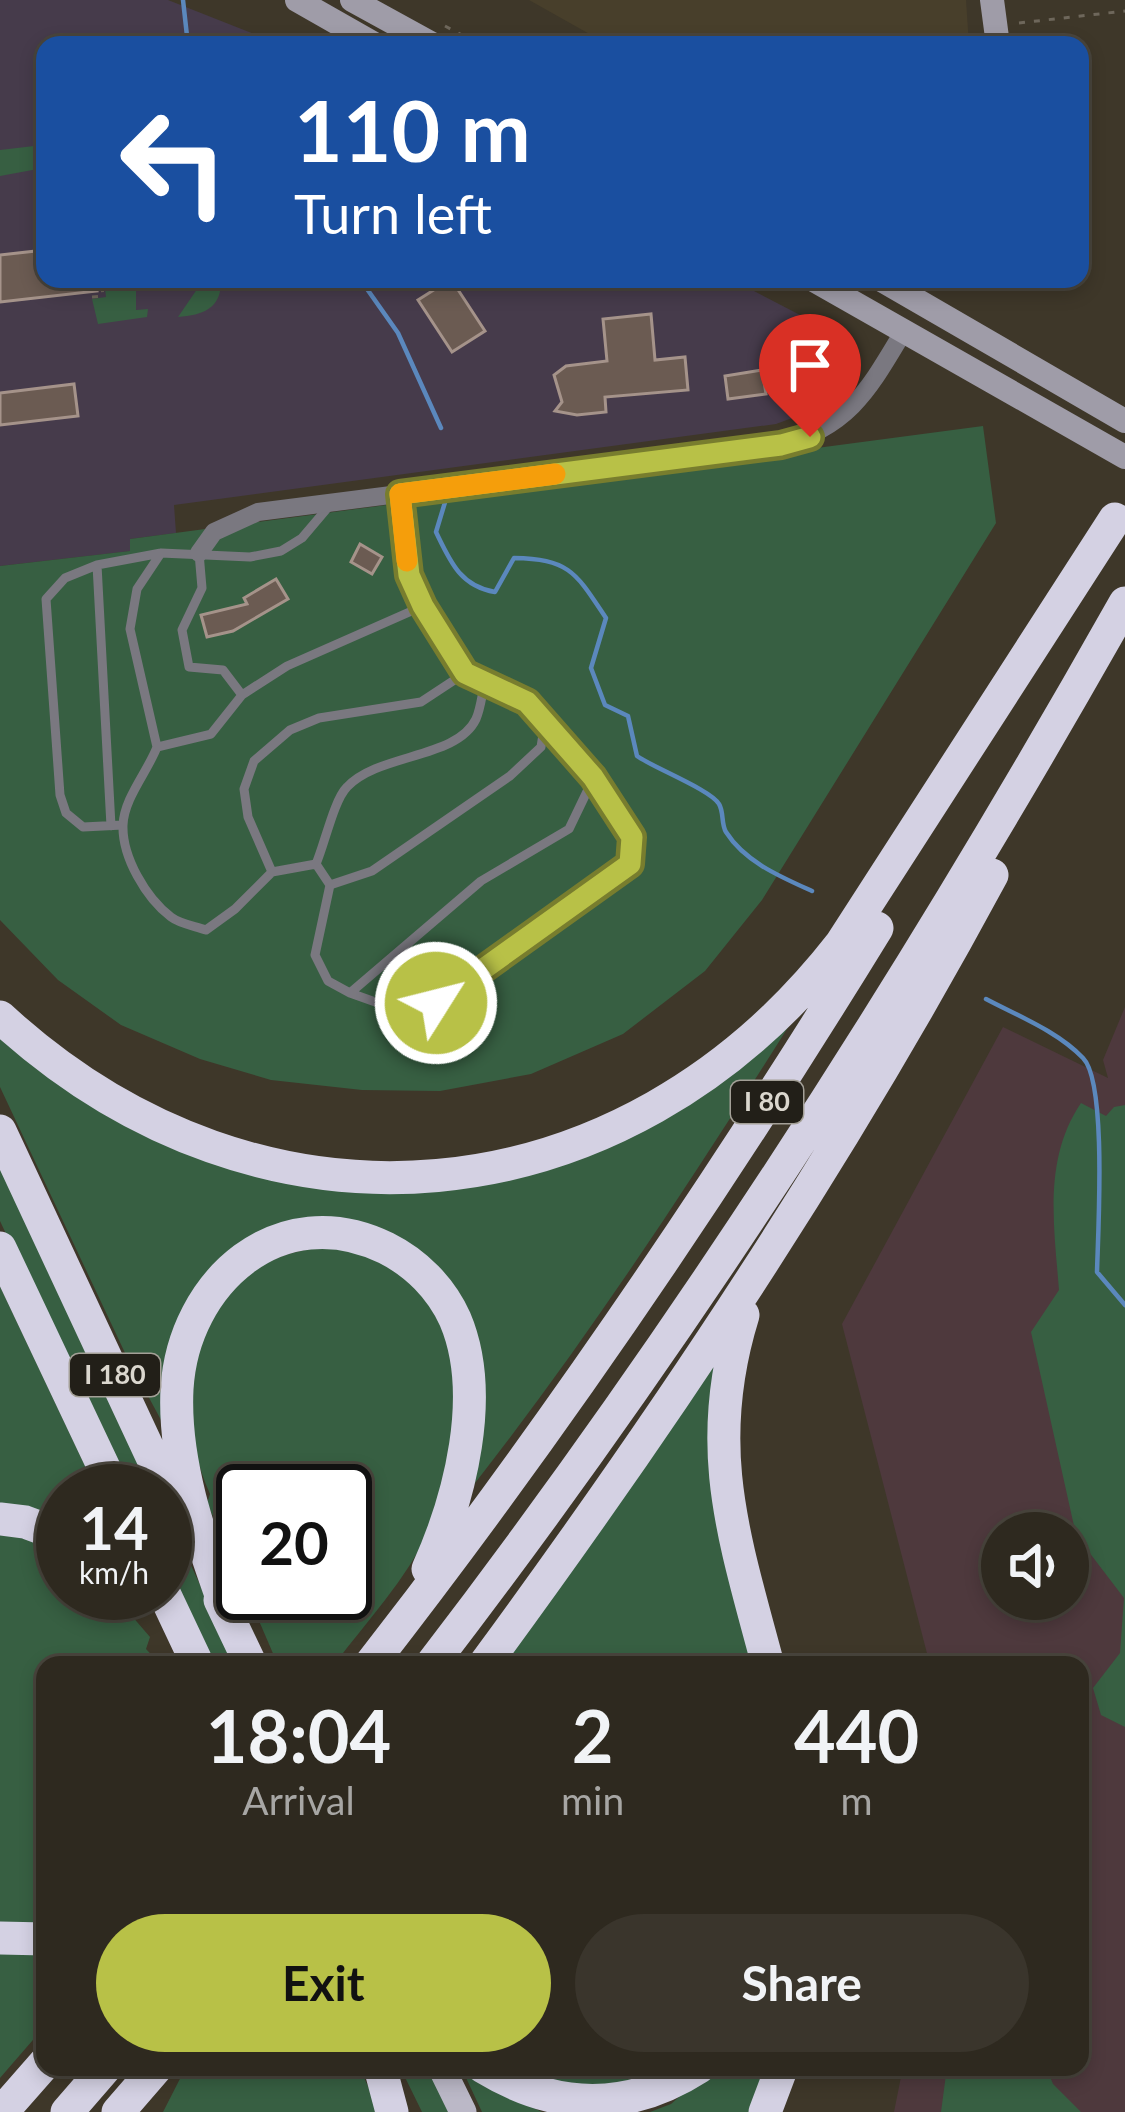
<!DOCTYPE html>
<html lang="en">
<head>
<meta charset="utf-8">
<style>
	body { margin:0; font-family:Lato,sans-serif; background:#3a352c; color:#f1f3f6; height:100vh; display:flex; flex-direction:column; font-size:45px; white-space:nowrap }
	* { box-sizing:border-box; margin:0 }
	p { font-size:39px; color:#a7a6a4 }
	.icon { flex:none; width:66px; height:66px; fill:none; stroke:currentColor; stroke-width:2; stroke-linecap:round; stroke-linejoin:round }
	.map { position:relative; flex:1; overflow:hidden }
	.details { position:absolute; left:36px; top:1656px; width:1053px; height:420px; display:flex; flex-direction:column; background:#2e291f; border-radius:24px; box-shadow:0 6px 18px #0003,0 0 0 3px #49453d }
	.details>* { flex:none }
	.top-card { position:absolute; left:36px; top:36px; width:1053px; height:252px; border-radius:24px; box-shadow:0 6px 18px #0003,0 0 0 3px #49453d; background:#1a4fa0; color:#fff; overflow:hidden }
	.fabs { position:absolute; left:981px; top:1512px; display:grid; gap:24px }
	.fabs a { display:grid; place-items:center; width:108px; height:108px; border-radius:50%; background:#2e291f; box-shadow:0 6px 18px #0003,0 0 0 3px #49453d; font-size:60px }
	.speed { position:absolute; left:36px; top:1464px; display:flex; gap:24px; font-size:60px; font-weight:700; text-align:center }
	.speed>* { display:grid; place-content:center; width:156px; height:156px; border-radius:50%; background:#2e291f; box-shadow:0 6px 18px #0003,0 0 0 3px #49453d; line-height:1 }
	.speed small { font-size:30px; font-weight:400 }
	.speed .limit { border:6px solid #111; border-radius:18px; background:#fff; color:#111 }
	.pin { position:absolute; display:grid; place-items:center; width:102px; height:102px; color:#fff; margin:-123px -51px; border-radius:50% 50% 50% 0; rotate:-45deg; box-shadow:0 0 12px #0007 }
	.pin .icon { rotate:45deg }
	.me { position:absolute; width:132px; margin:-66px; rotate:54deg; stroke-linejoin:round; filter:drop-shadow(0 0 9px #0008) }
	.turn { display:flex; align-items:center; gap:42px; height:252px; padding:0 60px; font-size:54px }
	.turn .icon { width:156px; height:156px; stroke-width:2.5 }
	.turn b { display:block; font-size:84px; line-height:102px }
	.eta { display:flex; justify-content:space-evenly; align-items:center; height:204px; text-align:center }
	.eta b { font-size:72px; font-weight:700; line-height:84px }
	.action { display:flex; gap:24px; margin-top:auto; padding:24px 60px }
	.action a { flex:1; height:138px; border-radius:72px; background:#b8c147; color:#111; font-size:48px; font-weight:700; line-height:138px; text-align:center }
	.action a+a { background:#3a352c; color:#f1f3f6 }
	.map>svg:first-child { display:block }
	.commercial { fill:#4e393d; fill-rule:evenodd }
	.industrial { fill:#463b4b }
	.built { fill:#483f2b }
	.green { fill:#375f42 }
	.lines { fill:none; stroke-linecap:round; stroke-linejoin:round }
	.stream { stroke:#5b88bd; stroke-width:4.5 }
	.building { fill:#6b5b52; stroke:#a5938a; stroke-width:3 }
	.path { stroke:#6e675b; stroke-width:3; stroke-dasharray:6 9; stroke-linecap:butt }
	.service { stroke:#7a7880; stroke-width:9 }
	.minor { stroke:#7a7880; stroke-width:18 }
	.secondary { stroke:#9f9ca8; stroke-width:24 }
	.primary { stroke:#bbb8c7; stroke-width:27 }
	.motorway { stroke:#d4d1e3; stroke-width:33 }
	.route-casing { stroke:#787d2e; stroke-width:30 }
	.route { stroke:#b8c147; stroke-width:21 }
	.slow { stroke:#f59e0b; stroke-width:21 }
	.labels { text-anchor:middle; stroke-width:12; stroke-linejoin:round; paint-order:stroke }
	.shield { fill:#221f18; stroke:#a4a097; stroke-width:3 }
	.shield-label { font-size:27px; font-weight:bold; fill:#dbd7ce }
</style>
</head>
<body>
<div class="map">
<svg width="1125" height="2112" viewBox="0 0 1125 2112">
	<rect width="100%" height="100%" fill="#3e3729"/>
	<path class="commercial" d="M 1125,1007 L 1125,2112 L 894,2112 L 903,2067 L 1080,2067 L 1080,1665 L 930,1665 L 842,1324 L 1003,1027 L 1108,1078 L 1103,1060 ZM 1002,1533 L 1068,1533 L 1068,1599 L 1002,1599 Z"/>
	<path class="industrial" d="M 0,0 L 168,0 L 282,45 L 45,45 L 45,279 L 731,279 L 854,343 L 826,394 L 803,414 L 776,424 L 174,505 L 176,533 L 130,539 L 131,551 L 0,566 Z"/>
	<path class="built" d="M 529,0 L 966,0 L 969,45 L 609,45 Z"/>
	<path class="green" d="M 35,132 L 41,159 L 38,169 L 0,176 L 0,150 L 34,146 Z
		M 104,279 L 136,279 L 136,310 L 148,309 L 147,317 L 98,324 L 92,299 L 106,297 Z
		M 204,279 L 221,279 C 222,308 204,315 178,317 Z
		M 983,426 L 996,523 L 762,900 L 705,971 L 623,1034 L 531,1074 L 440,1091 L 362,1090 L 271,1080 L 200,1059 L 121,1025 L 58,980 L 0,920 L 0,566 L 130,551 L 130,539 Z
		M 786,1018 L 792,1021 C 690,1183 584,1345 465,1496 L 469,1331 L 366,1232 L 236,1252 L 161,1420 L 126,1355 L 0,1087 L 0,1027 L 262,1171 L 540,1163 Z
		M 1081,1103 L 1106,1116 L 1114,1107 L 1125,1105 L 1125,1727 L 1101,1715 L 1093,1688 L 1120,1653 L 1124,1598 L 1076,1535 L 1031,1332 L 1059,1290 C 1054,1226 1043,1159 1081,1103 Z
		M 0,1159 L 157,1491 L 127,1491 L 0,1221 Z
		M 327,1247 C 363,1253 400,1263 426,1292 C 476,1348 457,1467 429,1530 C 407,1579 366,1622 334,1665 L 278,1665 L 247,1593 L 345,1593 L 345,1491 L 243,1491 L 243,1583 L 207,1503 L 210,1494 C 163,1389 199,1256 327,1247 Z
		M 0,1286 L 97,1491 L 63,1491 L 63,1529 L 0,1513 Z
		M 733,1334 L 729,1372 L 762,1665 L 500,1665 Z
		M 165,1509 L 237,1665 L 209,1665 L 165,1571 Z
		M 0,1535 L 26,1538 L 63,1556 L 63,1593 L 112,1593 L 150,1637 L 146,1649 L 161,1665 L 45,1665 L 45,1931 L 0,1928 Z
		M 0,1951 L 45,1952 L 45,2026 L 0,2078 Z
		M 186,2067 L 359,2067 L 380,2112 L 163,2112 Z
		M 400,2067 L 430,2067 L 451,2112 L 422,2112 Z
		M 461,2067 L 475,2067 L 509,2096 L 542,2112 L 482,2112 Z
		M 510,2067 L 683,2067 L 589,2100 Z
		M 713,2067 L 777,2067 L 760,2112 L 650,2112 L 671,2104 Z
		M 947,2067 L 1046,2067 L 1053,2084 L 1081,2112 L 941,2112 Z"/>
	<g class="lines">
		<path class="stream" d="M 183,0 L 188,45
			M 360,279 L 398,333 L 441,428
			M 446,499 L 436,532 C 450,561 460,586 495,592 L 514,558 C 570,559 576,573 606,618 L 591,668 L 605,705 L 628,716 L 637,756 C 654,768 711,790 719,804 C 724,812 721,824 726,832 C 745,862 781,877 812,891
			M 986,999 C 1018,1016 1057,1031 1083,1058 C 1107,1082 1098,1232 1097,1272 L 1125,1305"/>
	</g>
	<path class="building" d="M 45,250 L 45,279 L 95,279 L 97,291 L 0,302 L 0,255 Z
		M 451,279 L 485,331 L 452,352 L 418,300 Z
		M 651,314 L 655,360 L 685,357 L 688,390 L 605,397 L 606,412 L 577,415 L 555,411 L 562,402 L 554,375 L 566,366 L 607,361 L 603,319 Z
		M 774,344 L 805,366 L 791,385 L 761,363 Z
		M 762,370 L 766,394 L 728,399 L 725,376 Z
		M 74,384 L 78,416 L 0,425 L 0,393 Z
		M 360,544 L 382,557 L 372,574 L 351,562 Z
		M 276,579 L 288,599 L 233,631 L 207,637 L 201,615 L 247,604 L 244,598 Z"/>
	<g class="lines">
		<path class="path" d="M 1019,23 L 1125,11
			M 445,26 L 481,45
			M 92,297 L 103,296 L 101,279"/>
		<path class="service" d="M 401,495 L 409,575 L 423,606
			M 199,553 L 202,588 L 182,630 L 189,667 L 223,670 L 242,695
			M 97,565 L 111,826
			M 423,606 L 465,673 L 528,702 L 594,777 L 632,837 L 630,864 L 436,1003 L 395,1009 L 350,993 L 328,981 L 315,955 L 330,885 L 316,864 L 272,872 L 235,909 L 206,930 C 195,926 180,924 171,917 C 146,898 122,857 123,825 C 124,798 148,771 157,747 L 211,734 L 242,695 L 287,666 Z
			M 157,747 L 130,629 L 137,589 L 161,553
			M 123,825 L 83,827 L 66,813 L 60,795 L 46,599 L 65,578 L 97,565 L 161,553 L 250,557 L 281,551 L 302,538 L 330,505
			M 316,864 C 325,843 334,800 347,787 C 379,753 457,759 476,719 C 481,708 482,693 485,682
			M 272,872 L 248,817 L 244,789 L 254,761 L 290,730 L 319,718 L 421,702 L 465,673
			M 330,885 L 372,871 L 510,776 L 541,747 L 545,722
			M 350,993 L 481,881 L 569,829 L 594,777"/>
		<path class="minor" d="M 199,553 L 214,532 L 258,512 L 781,445 C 851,426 870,387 905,329"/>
		<path class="secondary" d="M 297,0 L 376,45
			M 352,0 L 434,45
			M 992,0 L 998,45
			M 812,279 L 1125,457
			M 880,279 L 1125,421"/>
		<path class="primary" d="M 441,2067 L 463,2112"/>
		<path class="motorway" d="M 0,1017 C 262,1258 624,1223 841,944 L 1115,519
			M 0,1131 L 182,1521
			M 0,1248 L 115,1491
			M 743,1315 C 702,1447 734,1537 768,1665
			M 0,1519 L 25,1522 L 63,1536
			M 164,1593 L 198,1665
			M 220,1600 L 251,1665
			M 230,1620 C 204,1547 173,1468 177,1389 C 183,1282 280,1196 386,1248 C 416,1263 441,1288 455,1319 C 487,1394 460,1498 428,1569
			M 370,1665 C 553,1430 721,1182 877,928
			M 431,1665 C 689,1329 917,972 1125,603
			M 484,1665 C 670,1412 843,1152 992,875
			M 0,1938 L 45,1939
			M 380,2067 L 392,2112
			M 483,2067 C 557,2112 629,2112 699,2067
			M 2,2112 L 45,2063
			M 67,2112 L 106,2067
			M 118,2112 L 157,2067
			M 765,2112 L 782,2067"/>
	</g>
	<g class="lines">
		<defs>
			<path id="route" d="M 436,1003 L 630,864 L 632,837 L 593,777 L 527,702 L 465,673 L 423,606 L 409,575 L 400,494 L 781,445 L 810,437"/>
		</defs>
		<use href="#route" class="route-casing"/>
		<use href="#route" class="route"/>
		<path class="slow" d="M 407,561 L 400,494 L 555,474"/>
	</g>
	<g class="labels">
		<g class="shield">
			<rect x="731" y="1081" width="72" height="42" rx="9"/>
			<rect x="70" y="1354" width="90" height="42" rx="9"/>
		</g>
		<g class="shield-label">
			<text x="767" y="1111">I 80</text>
			<text x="115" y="1384">I 180</text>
		</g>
	</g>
</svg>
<div class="fabs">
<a><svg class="icon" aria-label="sound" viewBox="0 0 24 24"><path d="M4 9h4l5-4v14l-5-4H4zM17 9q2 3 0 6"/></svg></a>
</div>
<div class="speed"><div>14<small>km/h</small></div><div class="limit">20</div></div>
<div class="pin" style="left:810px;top:437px;background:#d93025"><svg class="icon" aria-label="arrive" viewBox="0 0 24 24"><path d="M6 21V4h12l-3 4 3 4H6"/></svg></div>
<svg class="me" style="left:436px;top:1003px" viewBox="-20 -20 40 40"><circle r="17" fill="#b8c147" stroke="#fff" stroke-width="3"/><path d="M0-11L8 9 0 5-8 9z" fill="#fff"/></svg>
<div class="top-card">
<div class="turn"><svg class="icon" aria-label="left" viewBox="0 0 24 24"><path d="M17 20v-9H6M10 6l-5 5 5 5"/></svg><div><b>110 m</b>Turn left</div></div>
</div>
<section class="details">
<div class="eta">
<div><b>18:04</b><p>Arrival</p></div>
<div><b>2</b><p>min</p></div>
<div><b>440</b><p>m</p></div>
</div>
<div class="action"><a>Exit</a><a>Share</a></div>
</section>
</div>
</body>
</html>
